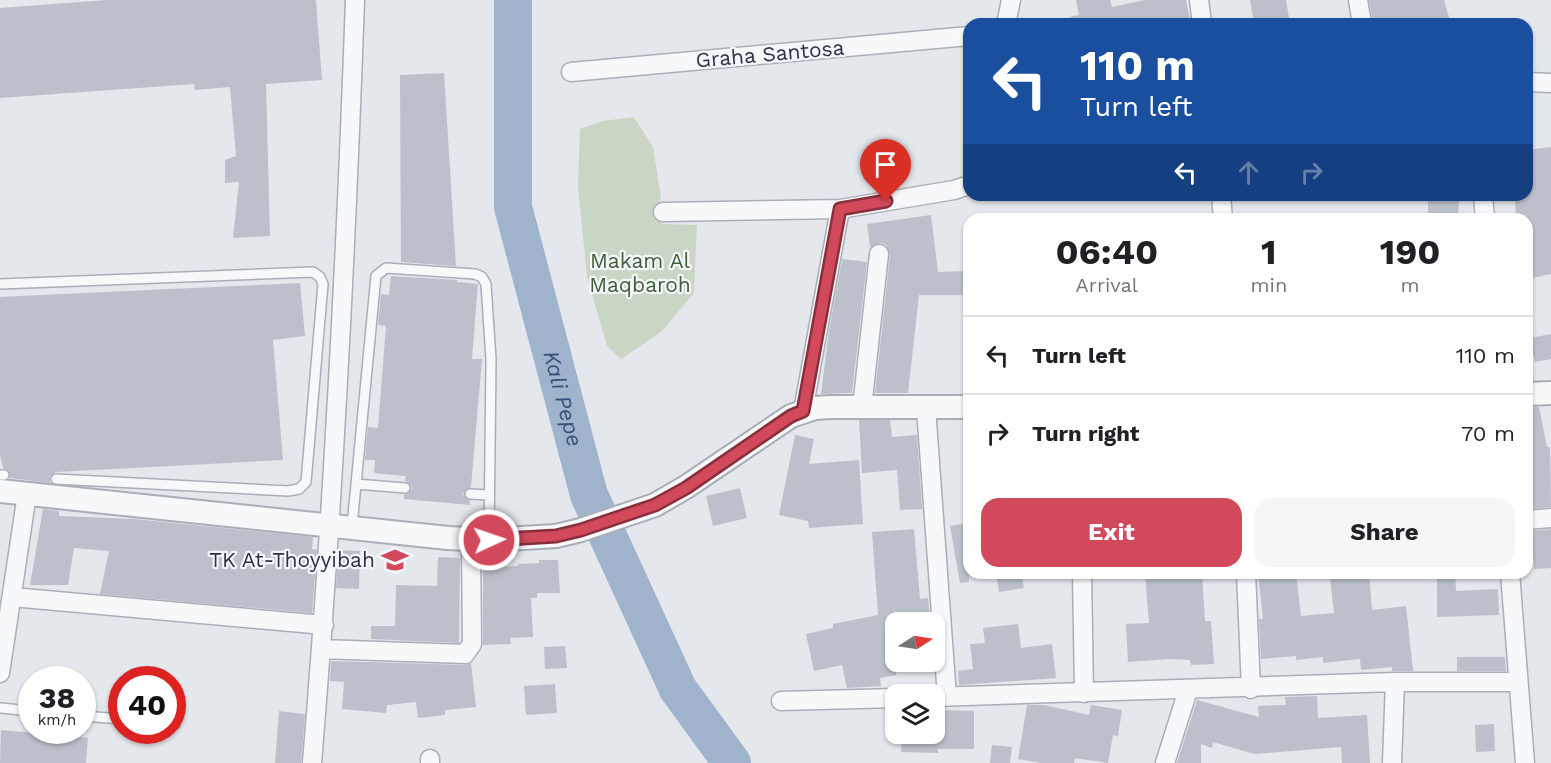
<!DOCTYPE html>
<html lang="en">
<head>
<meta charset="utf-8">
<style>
	body { margin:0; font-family:"Work Sans",sans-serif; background:#f6f6f6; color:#202124; height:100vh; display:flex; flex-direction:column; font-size:22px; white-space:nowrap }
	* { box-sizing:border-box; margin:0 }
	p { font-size:20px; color:#757577 }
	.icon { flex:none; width:33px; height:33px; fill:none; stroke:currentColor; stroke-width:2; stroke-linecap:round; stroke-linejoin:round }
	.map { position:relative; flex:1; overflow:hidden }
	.drawer { position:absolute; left:963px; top:213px; width:570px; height:366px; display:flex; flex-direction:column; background:#fff; border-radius:18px; box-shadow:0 2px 4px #0004 }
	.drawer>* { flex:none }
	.hud { position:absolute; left:963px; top:18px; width:570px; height:183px; border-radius:18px; box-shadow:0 2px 4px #0004; background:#1a4fa0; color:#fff; overflow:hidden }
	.needle { width:39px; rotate:78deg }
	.tools { position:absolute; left:885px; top:612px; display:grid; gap:12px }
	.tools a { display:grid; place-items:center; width:60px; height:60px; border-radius:12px; background:#fff; box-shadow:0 2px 4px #0004; font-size:30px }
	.speed { position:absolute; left:18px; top:666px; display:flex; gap:12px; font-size:30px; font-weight:700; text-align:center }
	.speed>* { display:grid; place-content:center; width:78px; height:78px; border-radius:50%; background:#fff; box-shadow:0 2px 4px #0004; line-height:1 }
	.speed small { font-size:15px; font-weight:400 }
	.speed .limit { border:9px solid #d22; background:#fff; color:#111 }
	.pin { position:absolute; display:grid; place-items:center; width:51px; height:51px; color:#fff; margin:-62px -26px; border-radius:50% 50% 50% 0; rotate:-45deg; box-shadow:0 0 6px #0007 }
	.pin .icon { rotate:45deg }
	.me { position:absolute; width:66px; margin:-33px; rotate:87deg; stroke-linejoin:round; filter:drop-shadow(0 0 4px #0008) }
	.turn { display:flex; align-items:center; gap:21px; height:126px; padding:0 18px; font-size:27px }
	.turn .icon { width:78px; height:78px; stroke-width:2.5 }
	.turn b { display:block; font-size:42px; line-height:51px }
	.lanes { display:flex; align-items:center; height:57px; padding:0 18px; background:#0003; justify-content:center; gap:30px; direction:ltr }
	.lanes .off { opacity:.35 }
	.eta { display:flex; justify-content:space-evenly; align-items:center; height:102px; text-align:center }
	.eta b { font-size:36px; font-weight:700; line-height:42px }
	.cta { display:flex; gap:12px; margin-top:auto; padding:12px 18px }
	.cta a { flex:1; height:69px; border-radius:18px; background:#d1495b; color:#fff; font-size:24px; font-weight:700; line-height:69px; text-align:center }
	.cta a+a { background:#f6f6f6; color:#202124 }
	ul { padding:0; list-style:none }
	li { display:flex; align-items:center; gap:18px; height:78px; padding:0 18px; border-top:2px solid #e0e0e0 }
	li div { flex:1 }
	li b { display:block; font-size:22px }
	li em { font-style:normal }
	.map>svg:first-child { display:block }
	.green { fill:#c9d6c5 }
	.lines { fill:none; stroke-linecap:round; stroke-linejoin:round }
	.river { stroke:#9fb4cc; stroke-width:38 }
	.building { fill:#bbc0ca }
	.service-casing { stroke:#a9aeb7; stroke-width:12 }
	.minor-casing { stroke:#a9aeb7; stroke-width:21 }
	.tertiary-casing { stroke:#a9aeb7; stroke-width:26 }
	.service { stroke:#f7f8fa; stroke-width:9 }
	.minor { stroke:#f7f8fa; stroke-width:18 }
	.tertiary { stroke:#f7f8fa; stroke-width:22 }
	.route-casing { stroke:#882f3b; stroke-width:15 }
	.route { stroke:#d1495b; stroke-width:10 }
	.labels { text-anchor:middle; stroke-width:4.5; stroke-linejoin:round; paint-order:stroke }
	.street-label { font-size:21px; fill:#2b3445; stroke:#f4f6f9 }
	.park-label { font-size:21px; fill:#3f6138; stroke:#f4f6f9 }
	.poi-label { font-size:21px; fill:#2b3445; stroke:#f4f6f9; text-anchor:end }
	.water-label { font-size:22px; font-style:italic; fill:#34527a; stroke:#f4f6f9 }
</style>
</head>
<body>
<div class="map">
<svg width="1551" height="763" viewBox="0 0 1551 763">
	<rect width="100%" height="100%" fill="#e4e7ec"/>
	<path class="green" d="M 634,117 L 653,147 L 661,197 L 655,216 L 662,224 L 697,225 L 694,293 L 661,332 L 621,359 L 607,346 L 587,276 L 578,187 L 580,129 L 603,121 Z"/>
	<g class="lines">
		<path class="river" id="s1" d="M 513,0 L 513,207 L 589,495 L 678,689 L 732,763"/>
	</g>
	<path class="building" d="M 107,0 L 316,0 L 322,80 L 266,84 L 270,236 L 233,238 L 239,182 L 225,183 L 225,160 L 236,156 L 230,87 L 195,90 L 194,84 L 0,98 L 0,8 Z
		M 1076,0 L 1110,0 L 1112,7 L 1145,0 L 1186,0 L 1191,24 L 1071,24 L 1070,17 L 1079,15 Z
		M 1250,0 L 1286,0 L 1290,24 L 1254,24 Z
		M 1369,0 L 1444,0 L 1451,24 L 1373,24 Z
		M 444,73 L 456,266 L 401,262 L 400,75 Z
		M 1551,147 L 1551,274 L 1527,279 L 1527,219 L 1516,219 L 1515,196 L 1527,196 L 1527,150 Z
		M 1428,195 L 1459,195 L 1458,219 L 1428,219 Z
		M 931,215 L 938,272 L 965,271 L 966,295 L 919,295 L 908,393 L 875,393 L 890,255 L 886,245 L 881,243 L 870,247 L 867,224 Z
		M 842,259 L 867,262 L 852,393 L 821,394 L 829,331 Z
		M 391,276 L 457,280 L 457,282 L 478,284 L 472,359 L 482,359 L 471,487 L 465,490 L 463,494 L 470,501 L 470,505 L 404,499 L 404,495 L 412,489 L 411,485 L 405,481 L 406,476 L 374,473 L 375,460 L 365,460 L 368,427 L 378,428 L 386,326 L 378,325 L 381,294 L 389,295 Z
		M 300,283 L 305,336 L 273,340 L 283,460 L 56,472 L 50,476 L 50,483 L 10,478 L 9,471 L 3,468 L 0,455 L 0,297 Z
		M 1551,334 L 1551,359 L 1535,362 L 1530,338 Z
		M 1527,407 L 1539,407 L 1547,447 L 1550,447 L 1551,507 L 1529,509 Z
		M 859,420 L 890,420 L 892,437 L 917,435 L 922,509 L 900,510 L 897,470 L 862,473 Z
		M 795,435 L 814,439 L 809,464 L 859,460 L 863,524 L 809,528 L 808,521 L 779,515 Z
		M 740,488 L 747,518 L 713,526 L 706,496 Z
		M 43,509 L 59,511 L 59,516 L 134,519 L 313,537 L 312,549 L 317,550 L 312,613 L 100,594 L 109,551 L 74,548 L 68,585 L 30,585 Z
		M 969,523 L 969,582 L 960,583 L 950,526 Z
		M 914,529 L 920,599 L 928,598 L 930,618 L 896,621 L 896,675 L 880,678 L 881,686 L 847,688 L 842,665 L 814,671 L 806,634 L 833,628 L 833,624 L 878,615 L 872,532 Z
		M 1551,529 L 1551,568 L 1534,569 L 1531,531 Z
		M 339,550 L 360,551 L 359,589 L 336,588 Z
		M 438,557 L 460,558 L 459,643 L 371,639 L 371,626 L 395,626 L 396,585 L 437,586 Z
		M 539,560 L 558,560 L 560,593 L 537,593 L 537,598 L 531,598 L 533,637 L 510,638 L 511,644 L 483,645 L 483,568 L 518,566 L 518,564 L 539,563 Z
		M 996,573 L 1021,573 L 1024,588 L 999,592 Z
		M 1145,573 L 1202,573 L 1205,621 L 1211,621 L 1214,664 L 1191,665 L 1190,660 L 1168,659 L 1128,662 L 1126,624 L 1149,623 Z
		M 1258,573 L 1296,573 L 1301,616 L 1334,613 L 1330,577 L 1369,573 L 1372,610 L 1406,606 L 1413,671 L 1392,671 L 1392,667 L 1361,670 L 1360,659 L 1323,663 L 1323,657 L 1296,660 L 1296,656 L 1261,659 L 1259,619 L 1263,619 Z
		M 1437,573 L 1455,573 L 1456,591 L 1498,589 L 1499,615 L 1437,617 Z
		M 1018,624 L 1021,648 L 1052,644 L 1056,678 L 959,685 L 958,671 L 973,669 L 970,644 L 985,643 L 983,628 Z
		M 565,646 L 567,668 L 545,669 L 544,647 Z
		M 1457,657 L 1505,657 L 1506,671 L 1457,671 Z
		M 331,661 L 465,665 L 471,663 L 476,707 L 445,710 L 445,715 L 418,718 L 416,702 L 387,705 L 386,713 L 342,709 L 344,682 L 330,681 Z
		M 555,684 L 557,713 L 526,715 L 524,686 Z
		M 1317,696 L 1318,718 L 1367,715 L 1370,763 L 1342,763 L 1341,747 L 1254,754 L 1213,742 L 1212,748 L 1201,744 L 1201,763 L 1177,763 L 1197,700 L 1259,717 L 1258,706 L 1286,705 L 1285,697 Z
		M 1027,705 L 1044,705 L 1089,715 L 1091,705 L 1122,710 L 1118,736 L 1113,735 L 1108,763 L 1075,758 L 1074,763 L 1041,763 L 1018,759 Z
		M 934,710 L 974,711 L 974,749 L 938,749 L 938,753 L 901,752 L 902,734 L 934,734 Z
		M 279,711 L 305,714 L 301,763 L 275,763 Z
		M 1494,724 L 1495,751 L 1476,752 L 1475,725 Z
		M 1,730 L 88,738 L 86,763 L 0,763 Z
		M 992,745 L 1012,747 L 1010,763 L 990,763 Z"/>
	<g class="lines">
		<defs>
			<path id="service" d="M 0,284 L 313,272 L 320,277 L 323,284 L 306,482 L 299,489 L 288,491 L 56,479
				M 0,475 L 4,475
				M 356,484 L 405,488
				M 470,494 L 489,495
				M 352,526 L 376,276 L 386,268 L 475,274 L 482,277 L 486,284 L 491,359 L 489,540
				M 0,708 L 32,711
				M 82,716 L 122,719
				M 172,724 L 175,724"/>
			<path id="minor" d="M 1199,0 L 1202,24
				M 1358,0 L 1362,24
				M 1006,24 L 1011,0
				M 571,72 L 969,36
				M 1527,82 L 1551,83
				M 1221,195 L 1223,219
				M 1483,195 L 1485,219
				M 663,212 L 840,209
				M 862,408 L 879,254
				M 926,408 L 947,697
				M 803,411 L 840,209 L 954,190 L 969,185
				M 1527,520 L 1551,518
				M 1082,573 L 1084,693
				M 1246,573 L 1251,689
				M 1510,573 L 1525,763
				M 12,597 L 324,625
				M 321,649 L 465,654 L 472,644 L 471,540
				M 0,673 L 27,494
				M 934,697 L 1395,682 L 1518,682
				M 781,701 L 896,698
				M 430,759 L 430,763
				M 312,763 C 333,509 346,255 355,0
				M 1165,763 L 1188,690
				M 1392,763 L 1395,682"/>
			<path id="tertiary" d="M 1527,394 L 1551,393
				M 0,491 L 448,538 L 489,540 L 556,536 L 581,530 L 655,505 L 686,487 L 791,416 L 815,408 L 831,407 L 969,407"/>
		</defs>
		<use href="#service" class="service-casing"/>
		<use href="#minor" class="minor-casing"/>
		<use href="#tertiary" class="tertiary-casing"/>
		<use href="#service" class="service"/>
		<use href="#minor" class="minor"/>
		<use href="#tertiary" class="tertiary"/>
	</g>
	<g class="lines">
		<defs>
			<path id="route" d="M 489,540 L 556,536 L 581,530 L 655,505 L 686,488 L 791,416 L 803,411 L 840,209 L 886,201"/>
		</defs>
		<use href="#route" class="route-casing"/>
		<use href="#route" class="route"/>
	</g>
	<defs>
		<symbol id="school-bare" viewBox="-9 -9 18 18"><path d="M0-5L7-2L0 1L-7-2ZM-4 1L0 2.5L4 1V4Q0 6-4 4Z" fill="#d1495b" stroke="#f4f6f9" stroke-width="2.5" paint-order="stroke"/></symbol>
	</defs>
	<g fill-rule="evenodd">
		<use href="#school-bare" x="376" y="541" width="38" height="38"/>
	</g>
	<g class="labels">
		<g class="street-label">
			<text transform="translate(770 54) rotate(-5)" y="7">Graha Santosa</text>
		</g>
		<g class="park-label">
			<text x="640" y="268">Makam Al<tspan x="640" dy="24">Maqbaroh</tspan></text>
		</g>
		<g class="poi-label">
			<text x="375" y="567">TK At-Thoyyibah</text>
		</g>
		<g class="water-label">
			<text dy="8" stroke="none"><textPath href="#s1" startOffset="405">Kali Pepe</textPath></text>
		</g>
	</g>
</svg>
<div class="tools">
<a><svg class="needle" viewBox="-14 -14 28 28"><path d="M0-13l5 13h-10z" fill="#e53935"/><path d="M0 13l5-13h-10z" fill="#757577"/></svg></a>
<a><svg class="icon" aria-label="layers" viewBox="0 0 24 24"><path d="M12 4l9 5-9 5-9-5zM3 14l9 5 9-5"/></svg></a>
</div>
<div class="speed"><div>38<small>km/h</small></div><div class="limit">40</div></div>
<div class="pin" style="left:886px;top:201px;background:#d93025"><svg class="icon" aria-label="arrive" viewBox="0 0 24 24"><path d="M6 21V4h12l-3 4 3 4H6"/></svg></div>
<svg class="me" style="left:489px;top:540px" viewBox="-20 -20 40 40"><circle r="17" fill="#d1495b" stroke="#fff" stroke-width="3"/><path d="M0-11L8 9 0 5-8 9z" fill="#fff"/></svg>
<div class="hud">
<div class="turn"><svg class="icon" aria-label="left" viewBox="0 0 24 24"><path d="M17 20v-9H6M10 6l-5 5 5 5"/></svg><div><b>110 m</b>Turn left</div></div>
<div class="lanes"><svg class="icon" aria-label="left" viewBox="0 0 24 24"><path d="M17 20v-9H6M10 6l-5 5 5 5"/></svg><svg class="icon off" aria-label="ahead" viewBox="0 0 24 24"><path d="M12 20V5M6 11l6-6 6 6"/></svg><svg class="icon off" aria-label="right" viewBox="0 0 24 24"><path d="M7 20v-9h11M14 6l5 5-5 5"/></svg></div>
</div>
<section class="drawer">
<div class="eta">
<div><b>06:40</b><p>Arrival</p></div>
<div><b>1</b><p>min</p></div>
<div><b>190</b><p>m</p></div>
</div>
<ul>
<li><svg class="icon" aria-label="left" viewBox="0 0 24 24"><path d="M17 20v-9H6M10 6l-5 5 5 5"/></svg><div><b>Turn left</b></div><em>110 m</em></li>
<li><svg class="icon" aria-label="right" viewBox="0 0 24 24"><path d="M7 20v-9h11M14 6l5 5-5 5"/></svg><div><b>Turn right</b></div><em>70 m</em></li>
</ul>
<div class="cta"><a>Exit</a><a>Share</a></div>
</section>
</div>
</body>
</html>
